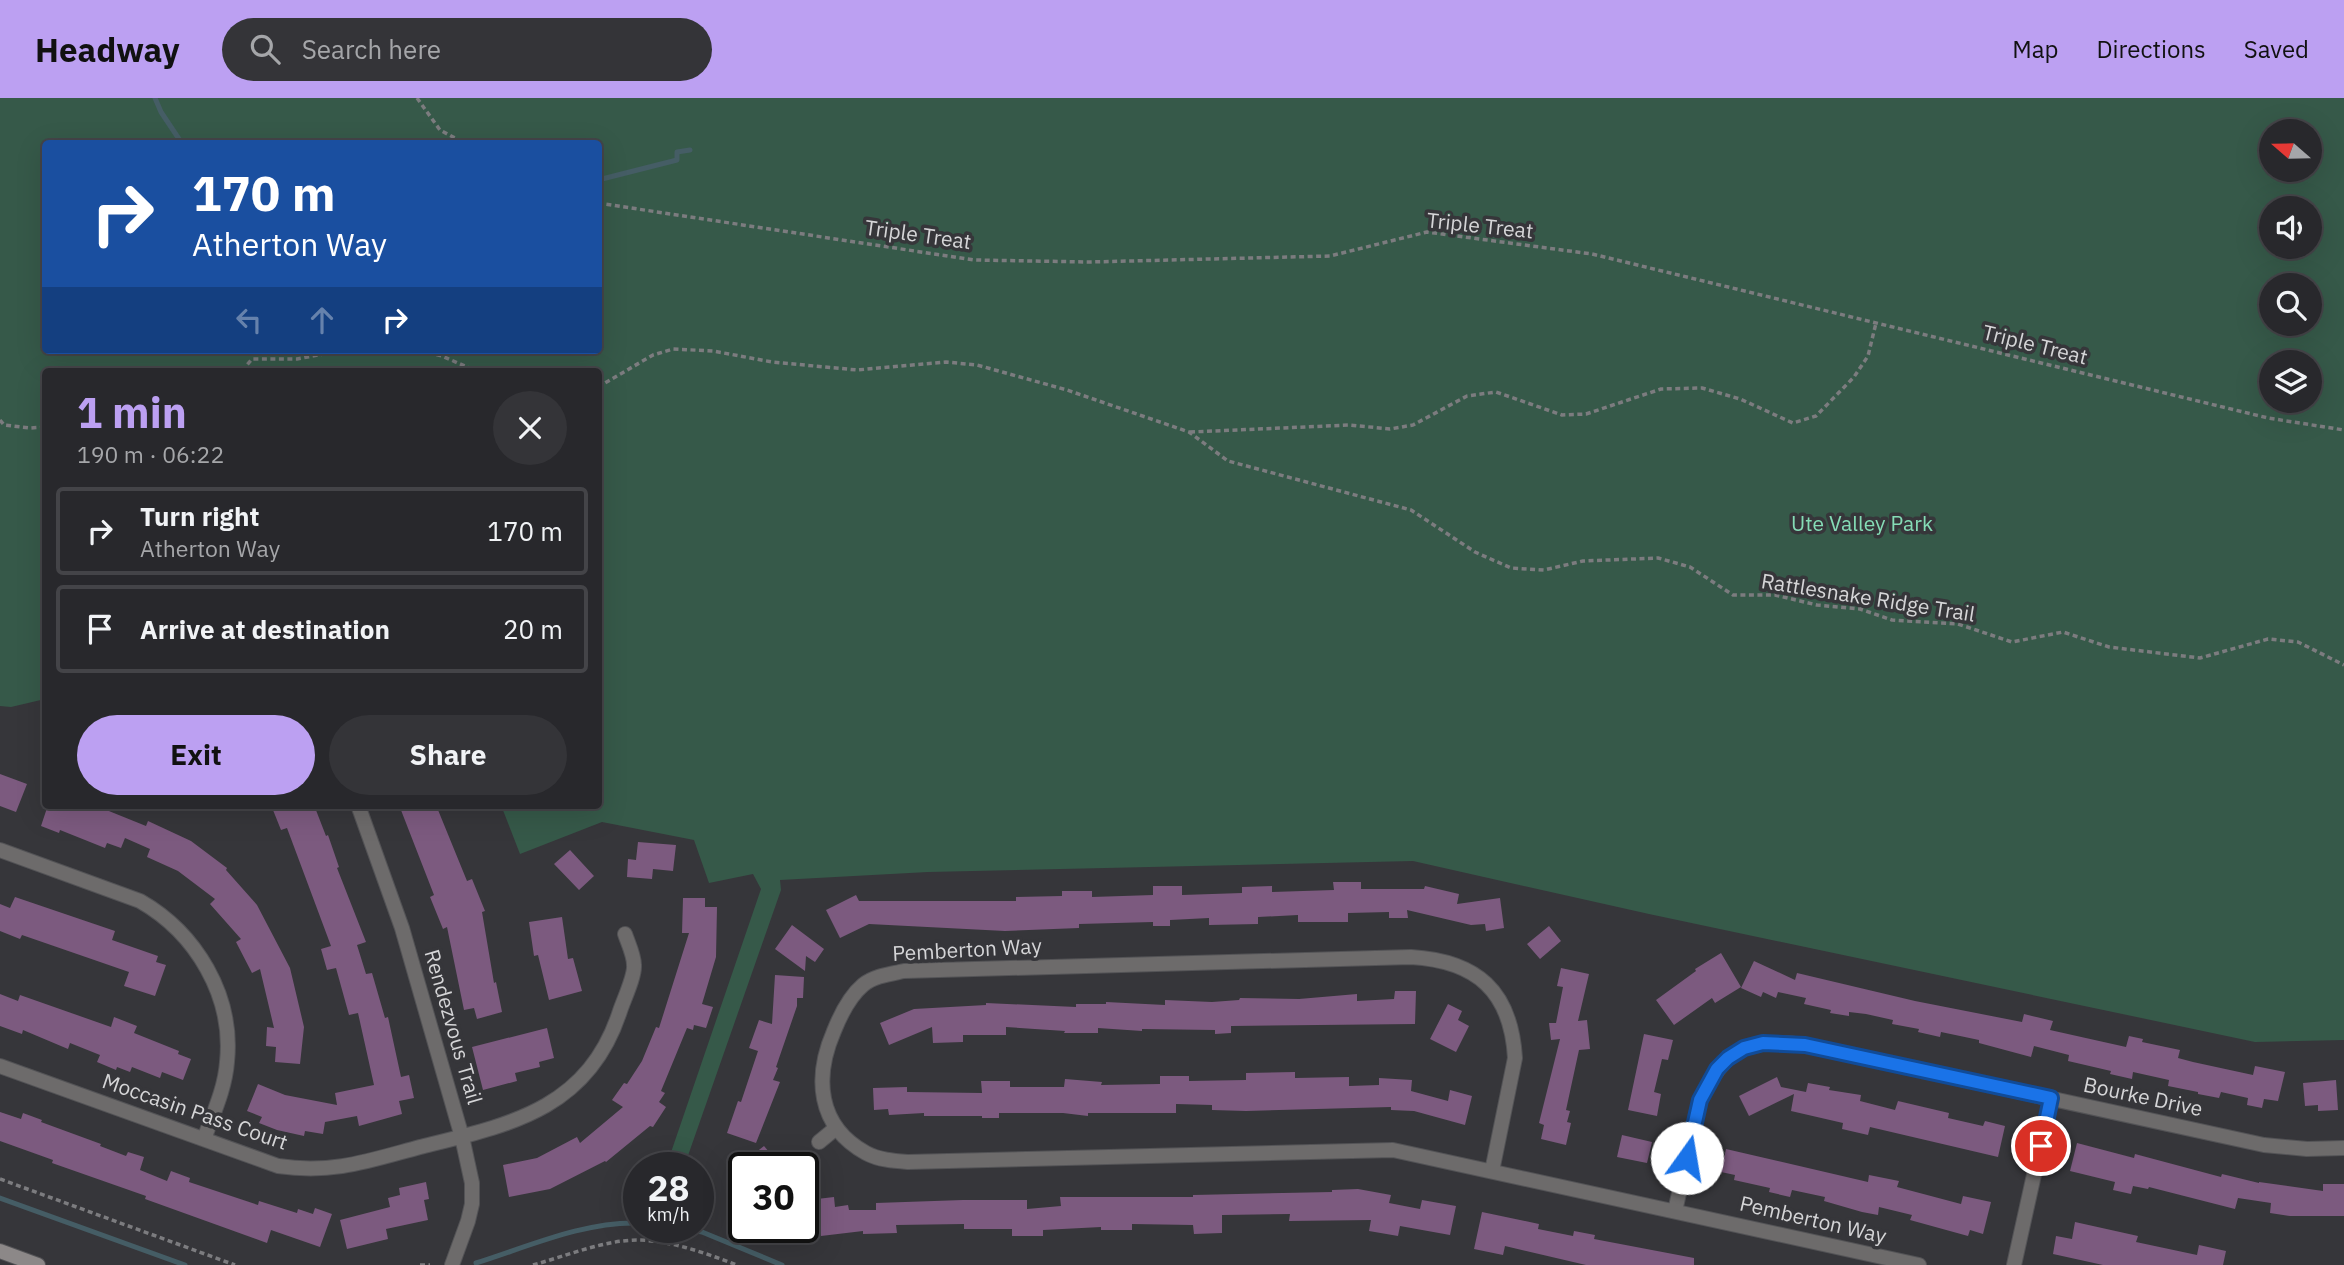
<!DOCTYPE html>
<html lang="en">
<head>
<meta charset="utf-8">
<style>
	body { margin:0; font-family:"IBM Plex Sans",sans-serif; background:#343438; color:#f1f3f6; height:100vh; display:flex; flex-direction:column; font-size:26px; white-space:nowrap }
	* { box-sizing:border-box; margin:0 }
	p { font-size:23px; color:#a5a6a9 }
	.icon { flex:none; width:38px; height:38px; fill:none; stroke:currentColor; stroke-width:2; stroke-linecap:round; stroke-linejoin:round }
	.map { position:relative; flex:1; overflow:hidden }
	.sheet { position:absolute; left:42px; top:270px; width:560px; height:441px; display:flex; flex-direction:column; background:#28282c; border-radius:7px; box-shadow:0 7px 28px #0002,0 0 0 2px #444448 }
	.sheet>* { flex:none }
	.banner { position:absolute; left:42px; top:42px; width:560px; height:214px; border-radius:7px; box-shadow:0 7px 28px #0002,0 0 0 2px #444448; background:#1a4fa0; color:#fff; overflow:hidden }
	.needle { width:46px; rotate:290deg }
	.fabs { position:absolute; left:2259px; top:21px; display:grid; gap:14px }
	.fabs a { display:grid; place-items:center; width:63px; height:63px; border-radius:50%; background:#28282c; box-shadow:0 7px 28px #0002,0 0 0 2px #444448; font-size:35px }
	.speed { position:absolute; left:623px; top:1054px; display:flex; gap:14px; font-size:35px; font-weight:700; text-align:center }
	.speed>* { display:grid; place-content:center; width:91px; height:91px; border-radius:50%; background:#28282c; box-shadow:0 7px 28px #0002,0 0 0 2px #444448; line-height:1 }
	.speed small { font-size:18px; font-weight:400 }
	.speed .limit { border:4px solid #111; border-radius:10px; background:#fff; color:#111 }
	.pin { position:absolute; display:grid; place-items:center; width:60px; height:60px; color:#fff; margin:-30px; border:4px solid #fff; border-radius:50%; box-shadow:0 2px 7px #0007 }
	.me { position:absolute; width:77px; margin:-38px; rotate:13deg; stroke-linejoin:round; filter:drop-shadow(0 0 5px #0008) }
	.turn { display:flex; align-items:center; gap:24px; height:147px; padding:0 35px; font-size:32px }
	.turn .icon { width:91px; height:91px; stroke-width:2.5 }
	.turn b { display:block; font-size:49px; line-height:60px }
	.lanes { display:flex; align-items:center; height:66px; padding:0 35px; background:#0003; justify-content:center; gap:35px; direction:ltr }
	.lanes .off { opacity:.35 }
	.round { display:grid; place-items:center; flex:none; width:74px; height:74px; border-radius:37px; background:#343438 }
	.summary { display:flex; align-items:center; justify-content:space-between; height:119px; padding:0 35px }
	h1 { font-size:42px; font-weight:700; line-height:52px; color:#bca0f2 }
	.button { display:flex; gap:14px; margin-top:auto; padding:14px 35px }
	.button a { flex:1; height:80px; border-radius:42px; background:#bca0f2; color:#111; font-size:28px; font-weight:700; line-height:80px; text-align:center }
	.button a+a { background:#343438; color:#f1f3f6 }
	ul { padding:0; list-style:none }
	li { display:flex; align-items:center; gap:21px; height:88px; margin:0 14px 10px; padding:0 21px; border:4px solid #444448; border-radius:7px }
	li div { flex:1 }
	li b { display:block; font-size:26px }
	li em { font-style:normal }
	header { display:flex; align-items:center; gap:42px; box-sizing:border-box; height:98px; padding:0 35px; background:#bca0f2; color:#111 }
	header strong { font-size:33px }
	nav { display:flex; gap:38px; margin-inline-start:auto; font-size:24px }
	.search { width:490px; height:63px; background:#343438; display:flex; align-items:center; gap:18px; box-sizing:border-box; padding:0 24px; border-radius:38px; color:#a5a6a9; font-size:26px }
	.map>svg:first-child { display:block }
	.green { fill:#365949; fill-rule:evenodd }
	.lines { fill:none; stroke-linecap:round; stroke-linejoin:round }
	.stream { stroke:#455d65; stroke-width:5 }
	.building { fill:#7c5a7f }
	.minor-casing { stroke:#535356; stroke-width:16 }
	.secondary-casing { stroke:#535356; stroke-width:16 }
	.path { stroke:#7c7c7f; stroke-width:3.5; stroke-dasharray:5 3.5; stroke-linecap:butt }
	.minor { stroke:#6d6b6b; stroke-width:14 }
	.secondary { stroke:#8c8888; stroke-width:14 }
	.route-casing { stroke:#114b97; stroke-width:18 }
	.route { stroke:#1a73e8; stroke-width:12 }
	.labels { text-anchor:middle; stroke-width:7; stroke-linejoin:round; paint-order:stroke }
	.street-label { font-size:21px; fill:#d5d5d7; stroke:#36363a }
	.park-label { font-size:21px; fill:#85dcb6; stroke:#36363a }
</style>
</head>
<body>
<header>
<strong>Headway</strong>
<div class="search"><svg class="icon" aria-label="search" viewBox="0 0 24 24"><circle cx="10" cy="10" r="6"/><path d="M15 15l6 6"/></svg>Search here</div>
<nav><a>Map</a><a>Directions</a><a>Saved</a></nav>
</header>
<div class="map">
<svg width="2344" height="1167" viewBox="0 0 2344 1167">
	<rect width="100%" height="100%" fill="#36363a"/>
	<path class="green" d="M 0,0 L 2344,0 L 2344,942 L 2255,944 L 1649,816 L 1413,763 L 928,774 L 780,782 L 781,792 L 684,1069 L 666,1069 L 761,791 L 753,776 L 709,785 L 694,742 L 602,724 L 520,756 L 501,707 L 598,707 L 598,273 L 46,273 L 45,601 L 11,609 L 0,608 ZM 2272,33 L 2310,33 L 2310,72 L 2272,72 ZM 46,46 L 598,46 L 598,252 L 46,252 ZM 2272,110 L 2310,110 L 2310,149 L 2272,149 ZM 2272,187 L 2310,187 L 2310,226 L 2272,226 ZM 2272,264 L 2310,264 L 2310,303 L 2272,303 Z"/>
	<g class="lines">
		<path class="stream" d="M 155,0 L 161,14 L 181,44 L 187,46
			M 598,82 L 677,62 L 677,54 L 690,52
			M 0,1100 L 185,1167
			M 676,1129 L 702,1134 L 782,1167
			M 476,1165 C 527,1149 585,1123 639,1125"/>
	</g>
	<path class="building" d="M 0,676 L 27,686 L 16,714 L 0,708 Z
		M 48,707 L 94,707 L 146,728 L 148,723 L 191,743 L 227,770 L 226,772 L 257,807 L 290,870 L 304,929 L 300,966 L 275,964 L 276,949 L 266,948 L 267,929 L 274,930 L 260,871 L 252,875 L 236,844 L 241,841 L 210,806 L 215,801 L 178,773 L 147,759 L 150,751 L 125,740 L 121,750 L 107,745 L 105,750 L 60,732 L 59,735 L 41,728 Z
		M 286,707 L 314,707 L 326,738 L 328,737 L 339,769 L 337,770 L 366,844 L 357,847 L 366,876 L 372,875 L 385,920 L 388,919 L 401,979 L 409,977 L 414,1000 L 399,1003 L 402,1016 L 359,1028 L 357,1018 L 325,1024 L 323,1036 L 305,1033 L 304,1038 L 277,1032 L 259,1025 L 262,1019 L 247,1013 L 258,986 L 285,997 L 337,1007 L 335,995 L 374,987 L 358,915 L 349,917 L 336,870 L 327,872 L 321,851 L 331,848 L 287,730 L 281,732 L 273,712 Z
		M 399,707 L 436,707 L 467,783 L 472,781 L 485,813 L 482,814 L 494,885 L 496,884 L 502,914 L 477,921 L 474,910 L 464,912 L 447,829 L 443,831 L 430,799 L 434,797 Z
		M 638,744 L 676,747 L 673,773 L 653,771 L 652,781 L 627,779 L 628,761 L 636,762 Z
		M 570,752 L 594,778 L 579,792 L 554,766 Z
		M 1333,784 L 1361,784 L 1361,791 L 1424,791 L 1425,788 L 1459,796 L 1457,806 L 1500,800 L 1504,830 L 1486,833 L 1485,826 L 1471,827 L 1407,812 L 1408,820 L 1389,820 L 1389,814 L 1348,815 L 1348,824 L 1298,824 L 1298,817 L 1258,819 L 1258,826 L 1209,827 L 1209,820 L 1170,822 L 1170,828 L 1153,828 L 1153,824 L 1079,826 L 1079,830 L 1005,833 L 869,826 L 840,840 L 826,812 L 856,797 L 859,803 L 1016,803 L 1016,799 L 1062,798 L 1062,793 L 1092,793 L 1092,799 L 1153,797 L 1153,788 L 1182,788 L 1182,797 L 1242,795 L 1242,789 L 1272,788 L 1272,794 L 1334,792 Z
		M 15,799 L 115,833 L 112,842 L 158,858 L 156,864 L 166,867 L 155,898 L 124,888 L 129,874 L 22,837 L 20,841 L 0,833 L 0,806 L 10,810 Z
		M 683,800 L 705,800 L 705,809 L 717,809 L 716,859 L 702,906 L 713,909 L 706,930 L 694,927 L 693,932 L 687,930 L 661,993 L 665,995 L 659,1004 L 666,1009 L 653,1029 L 650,1028 L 606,1064 L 605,1063 L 550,1091 L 509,1099 L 503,1067 L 537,1060 L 577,1039 L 580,1045 L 623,1009 L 612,1002 L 624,985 L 627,986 L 642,963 L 656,929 L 659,930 L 689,835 L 682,835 Z
		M 562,819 L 568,861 L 573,860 L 582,893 L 549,902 L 538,857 L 534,858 L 529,824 Z
		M 792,827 L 824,851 L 815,864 L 806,858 L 805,873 L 775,851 Z
		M 1549,828 L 1561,843 L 1540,861 L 1527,846 Z
		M 1721,855 L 1741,889 L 1715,905 L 1712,900 L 1674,927 L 1656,902 L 1696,873 L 1695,871 Z
		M 1754,863 L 1795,882 L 1797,875 L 1915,903 L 2022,924 L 2024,916 L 2053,923 L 2050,932 L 2126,949 L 2129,938 L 2143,941 L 2142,944 L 2180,952 L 2178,960 L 2193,964 L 2253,977 L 2255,968 L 2285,974 L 2278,1003 L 2264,1001 L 2262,1010 L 2247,1007 L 2248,1000 L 2221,994 L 2219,1000 L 2198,996 L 2198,994 L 2168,988 L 2169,982 L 2133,974 L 2132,981 L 2110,976 L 2111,973 L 2068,963 L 2069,957 L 2034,948 L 2031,959 L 1979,945 L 1979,942 L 1941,934 L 1940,939 L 1918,934 L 1919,931 L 1892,926 L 1893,922 L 1866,916 L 1849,914 L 1849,918 L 1830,915 L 1831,912 L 1804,906 L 1806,900 L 1778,894 L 1776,900 L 1763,894 L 1761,899 L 1741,890 Z
		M 1561,870 L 1589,876 L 1578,923 L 1587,922 L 1590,951 L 1579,952 L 1566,1012 L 1570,1013 L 1567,1024 L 1571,1025 L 1566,1047 L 1541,1041 L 1544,1027 L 1539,1025 L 1560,941 L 1551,942 L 1549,925 L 1556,925 L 1563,889 L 1557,888 Z
		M 775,877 L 804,879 L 803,900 L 797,900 L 797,908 L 776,969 L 778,970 L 773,982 L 780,984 L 756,1045 L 727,1035 L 738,1003 L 741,1004 L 758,953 L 749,950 L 759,922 L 772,926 Z
		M 1395,893 L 1416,893 L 1415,926 L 1231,928 L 1231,935 L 1215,936 L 1215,932 L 1142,931 L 1142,933 L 1098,930 L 1098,935 L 1064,935 L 1065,933 L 1006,929 L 1006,937 L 963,937 L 963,944 L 933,945 L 932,929 L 889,947 L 880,925 L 914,911 L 986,907 L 986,905 L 1076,909 L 1076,906 L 1106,906 L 1106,904 L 1165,907 L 1165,902 L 1212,904 L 1239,902 L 1240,900 L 1299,901 L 1357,896 L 1357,903 L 1394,901 Z
		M 0,896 L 18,903 L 20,897 L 111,929 L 114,919 L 137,928 L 134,935 L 179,953 L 178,956 L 191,961 L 183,982 L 162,974 L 160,980 L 132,969 L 130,974 L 117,969 L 116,972 L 97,964 L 100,957 L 70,945 L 68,951 L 23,932 L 22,936 L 0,928 Z
		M 1448,906 L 1462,913 L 1458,922 L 1469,928 L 1456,954 L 1430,941 Z
		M 547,930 L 554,960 L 539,964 L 540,969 L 515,975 L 517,983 L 483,992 L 472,949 Z
		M 1644,936 L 1673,942 L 1668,962 L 1662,961 L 1654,994 L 1661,996 L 1657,1018 L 1628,1012 Z
		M 1295,974 L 1295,980 L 1349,979 L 1349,988 L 1379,987 L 1379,980 L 1412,982 L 1411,993 L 1448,1003 L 1450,992 L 1472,998 L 1465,1027 L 1414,1013 L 1391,1012 L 1391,1009 L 1246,1013 L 1212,1012 L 1212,1007 L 1176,1006 L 1176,1015 L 1088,1015 L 1088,1018 L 1063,1015 L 999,1015 L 999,1020 L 982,1020 L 982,1018 L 924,1018 L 924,1015 L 889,1017 L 888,1011 L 874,1012 L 873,990 L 907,989 L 907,994 L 982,995 L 981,983 L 1010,983 L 1010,989 L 1064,989 L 1065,981 L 1102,984 L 1101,987 L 1160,986 L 1160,978 L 1189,978 L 1189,983 L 1246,982 L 1246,975 Z
		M 1777,979 L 1781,989 L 1806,994 L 1808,985 L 1830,989 L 1829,992 L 1861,997 L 1860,1003 L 1895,1012 L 1898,1003 L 1949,1015 L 1948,1020 L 1983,1028 L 1985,1023 L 2005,1028 L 1998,1059 L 1870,1029 L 1868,1037 L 1842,1031 L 1843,1025 L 1791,1013 L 1794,996 L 1749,1018 L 1739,998 Z
		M 2336,982 L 2338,1012 L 2318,1013 L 2318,1007 L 2305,1008 L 2303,985 Z
		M 0,1014 L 21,1021 L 23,1015 L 42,1022 L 41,1024 L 101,1046 L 100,1048 L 126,1058 L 128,1054 L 144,1059 L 140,1072 L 167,1083 L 171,1073 L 190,1080 L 189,1084 L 258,1107 L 259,1103 L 297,1115 L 298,1111 L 313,1116 L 315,1110 L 332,1116 L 320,1149 L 271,1132 L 267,1145 L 145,1101 L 146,1098 L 52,1065 L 53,1062 L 0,1043 Z
		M 1622,1037 L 1652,1044 L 1647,1065 L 1617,1059 Z
		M 2077,1045 L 2134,1060 L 2135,1056 L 2221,1079 L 2222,1076 L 2259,1085 L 2259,1084 L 2323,1093 L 2323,1086 L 2344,1086 L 2344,1118 L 2290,1118 L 2270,1115 L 2271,1105 L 2238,1100 L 2235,1111 L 2149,1089 L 2148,1091 L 2133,1088 L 2131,1096 L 2113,1092 L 2115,1084 L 2070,1073 Z
		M 764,1048 L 775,1061 L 764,1069 L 737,1069 Z
		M 1726,1051 L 1868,1084 L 1869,1077 L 1899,1083 L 1897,1089 L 1961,1106 L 1963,1098 L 1991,1104 L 1983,1136 L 1970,1132 L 1968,1138 L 1910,1122 L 1912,1117 L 1879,1109 L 1878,1117 L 1862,1114 L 1824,1103 L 1825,1099 L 1792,1092 L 1790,1099 L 1769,1094 L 1770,1090 L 1734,1082 L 1735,1077 L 1721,1074 Z
		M 426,1084 L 429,1101 L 424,1102 L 428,1122 L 386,1131 L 388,1141 L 347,1151 L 340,1122 L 390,1109 L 388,1100 L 400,1097 L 399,1090 Z
		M 1358,1091 L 1391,1097 L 1389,1105 L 1420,1111 L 1422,1102 L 1456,1108 L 1450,1137 L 1400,1128 L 1398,1138 L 1369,1133 L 1371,1122 L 1289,1123 L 1290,1116 L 1222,1117 L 1222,1135 L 1194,1136 L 1193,1127 L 1132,1126 L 1132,1132 L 1101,1132 L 1101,1129 L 1043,1132 L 1043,1138 L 1012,1138 L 1012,1131 L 964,1131 L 964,1126 L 896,1127 L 897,1135 L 863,1136 L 863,1133 L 821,1138 L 817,1101 L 834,1099 L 835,1109 L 848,1107 L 849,1112 L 876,1112 L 876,1105 L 963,1102 L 1027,1102 L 1027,1111 L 1061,1108 L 1060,1099 L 1193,1099 L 1193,1097 L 1332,1094 L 1332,1092 Z
		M 1482,1114 L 1539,1126 L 1538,1131 L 1573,1138 L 1574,1133 L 1595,1137 L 1594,1141 L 1694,1160 L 1694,1167 L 1586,1167 L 1505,1148 L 1503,1157 L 1474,1151 Z
		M 2075,1124 L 2138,1138 L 2136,1144 L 2197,1157 L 2199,1147 L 2226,1153 L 2223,1167 L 2103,1167 L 2053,1156 L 2056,1138 L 2072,1141 Z"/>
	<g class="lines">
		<defs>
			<path id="minor" d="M 358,707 L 402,830 L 462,1039 L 472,1085 L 472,1106 L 468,1123 L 452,1167
				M 0,752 L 140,803 C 196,835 234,898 227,964 C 225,991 213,1016 204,1041
				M 0,968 L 278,1068 C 333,1076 368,1063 420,1049 C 509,1027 588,1012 620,913 C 624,901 635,878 634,867 C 634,857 628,845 625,836
				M 819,1044 L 836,1030
				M 1492,1073 L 1515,960 C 1511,893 1477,863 1411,859 L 904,873 C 890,876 874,878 863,887 C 850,898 840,918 834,933 C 814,979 817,1028 866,1055 C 879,1062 894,1063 908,1064 L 1393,1052 L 1919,1167
				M 1675,1113 L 1700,1002 C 1725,949 1749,940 1805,947 L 2264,1047 L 2307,1051 L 2344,1050
				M 2014,1167 L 2051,1000"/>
			<path id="secondary" d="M 0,1153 L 38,1167"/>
		</defs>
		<use href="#minor" class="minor-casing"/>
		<use href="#secondary" class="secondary-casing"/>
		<path class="path" d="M 417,0 L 440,32 L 466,46
			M 598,105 L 974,162 L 1090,164 L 1330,158 L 1427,134 L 1592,156 L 2268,320 L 2344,332
			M 420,252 L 442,258 L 476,273
			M 242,273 L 252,261 L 297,261 L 344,252
			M 598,289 L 653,257 L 673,251 L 713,253 L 772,264 L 857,272 L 946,264 L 977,267 L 1067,292 L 1189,334 L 1228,363 L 1411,412 L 1475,454 L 1511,470 L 1544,472 L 1583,463 L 1658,460 L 1690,469 L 1733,497 L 1775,497 L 1817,507 L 1860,511 L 1892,522 L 1958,526 L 2012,544 L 2063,534 L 2109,549 L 2200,560 L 2268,541 L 2298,544 L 2344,567
			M 0,322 L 4,327 L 30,330 L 46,329
			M 1190,334 L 1349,327 L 1390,331 L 1413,327 L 1467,298 L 1496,294 L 1562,317 L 1586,316 L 1661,291 L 1702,290 L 1740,301 L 1793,325 L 1816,318 L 1854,279 L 1868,258 L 1876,225
			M 0,1081 L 235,1167
			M 420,1167 L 430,1167
			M 533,1167 C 566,1158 604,1142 638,1142 C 673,1143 705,1155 737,1167"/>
		<use href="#minor" class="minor"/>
		<use href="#secondary" class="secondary"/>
	</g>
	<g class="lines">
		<defs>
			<path id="route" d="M 1687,1060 L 1700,1002 L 1717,971 L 1728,960 L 1744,950 L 1763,945 L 1805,947 L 2051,1000 L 2041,1048"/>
		</defs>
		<use href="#route" class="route-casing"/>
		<use href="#route" class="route"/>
	</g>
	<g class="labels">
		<g class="street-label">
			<text transform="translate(1480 128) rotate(6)" y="7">Triple Treat</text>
			<text transform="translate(918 137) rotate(8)" y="7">Triple Treat</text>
			<text transform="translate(2035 247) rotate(14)" y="7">Triple Treat</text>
			<text transform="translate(1868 500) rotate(9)" y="7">Rattlesnake Ridge Trail</text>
			<text transform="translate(967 852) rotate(-3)" y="7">Pemberton Way</text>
			<text transform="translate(453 929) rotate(74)" y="7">Rendezvous Trail</text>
			<text transform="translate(2143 999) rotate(12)" y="7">Bourke Drive</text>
			<text transform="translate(195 1014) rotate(19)" y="7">Moccasin Pass Court</text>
			<text transform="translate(1813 1122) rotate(13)" y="7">Pemberton Way</text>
		</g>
		<g class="park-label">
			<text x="1862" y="433">Ute Valley Park</text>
		</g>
	</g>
</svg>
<div class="fabs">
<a><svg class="needle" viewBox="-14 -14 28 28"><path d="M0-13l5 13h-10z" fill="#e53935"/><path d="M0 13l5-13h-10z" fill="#a5a6a9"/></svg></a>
<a><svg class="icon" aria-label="sound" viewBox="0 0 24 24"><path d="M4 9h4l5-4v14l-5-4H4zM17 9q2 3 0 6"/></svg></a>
<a><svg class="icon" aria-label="search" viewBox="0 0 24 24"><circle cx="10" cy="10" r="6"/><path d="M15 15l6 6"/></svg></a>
<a><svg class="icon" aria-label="layers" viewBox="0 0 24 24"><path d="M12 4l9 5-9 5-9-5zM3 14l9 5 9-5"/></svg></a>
</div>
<div class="speed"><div>28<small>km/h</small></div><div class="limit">30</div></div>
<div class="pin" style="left:2041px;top:1048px;background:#d93025"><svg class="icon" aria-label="arrive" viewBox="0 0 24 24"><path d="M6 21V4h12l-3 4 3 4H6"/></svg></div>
<svg class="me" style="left:1687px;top:1060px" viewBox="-20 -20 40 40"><circle r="19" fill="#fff"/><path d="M0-13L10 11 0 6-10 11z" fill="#1a73e8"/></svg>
<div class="banner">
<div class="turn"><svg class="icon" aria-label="right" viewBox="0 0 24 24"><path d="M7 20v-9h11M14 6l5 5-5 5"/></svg><div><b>170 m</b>Atherton Way</div></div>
<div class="lanes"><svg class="icon off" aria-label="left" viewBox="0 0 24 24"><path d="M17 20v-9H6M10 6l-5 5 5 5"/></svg><svg class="icon off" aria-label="ahead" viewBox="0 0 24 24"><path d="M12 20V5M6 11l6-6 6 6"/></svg><svg class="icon" aria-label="right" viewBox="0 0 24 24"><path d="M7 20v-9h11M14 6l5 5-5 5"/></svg></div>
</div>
<section class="sheet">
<div class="summary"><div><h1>1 min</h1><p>190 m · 06:22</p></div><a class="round"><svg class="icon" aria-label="close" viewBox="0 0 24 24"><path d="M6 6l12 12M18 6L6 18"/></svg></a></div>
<ul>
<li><svg class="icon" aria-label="right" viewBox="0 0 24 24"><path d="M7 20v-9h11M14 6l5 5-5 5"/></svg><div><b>Turn right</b><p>Atherton Way</p></div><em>170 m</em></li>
<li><svg class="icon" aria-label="arrive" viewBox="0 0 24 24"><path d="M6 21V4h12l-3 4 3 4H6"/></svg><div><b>Arrive at destination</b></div><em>20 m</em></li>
</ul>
<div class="button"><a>Exit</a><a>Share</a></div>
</section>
</div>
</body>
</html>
